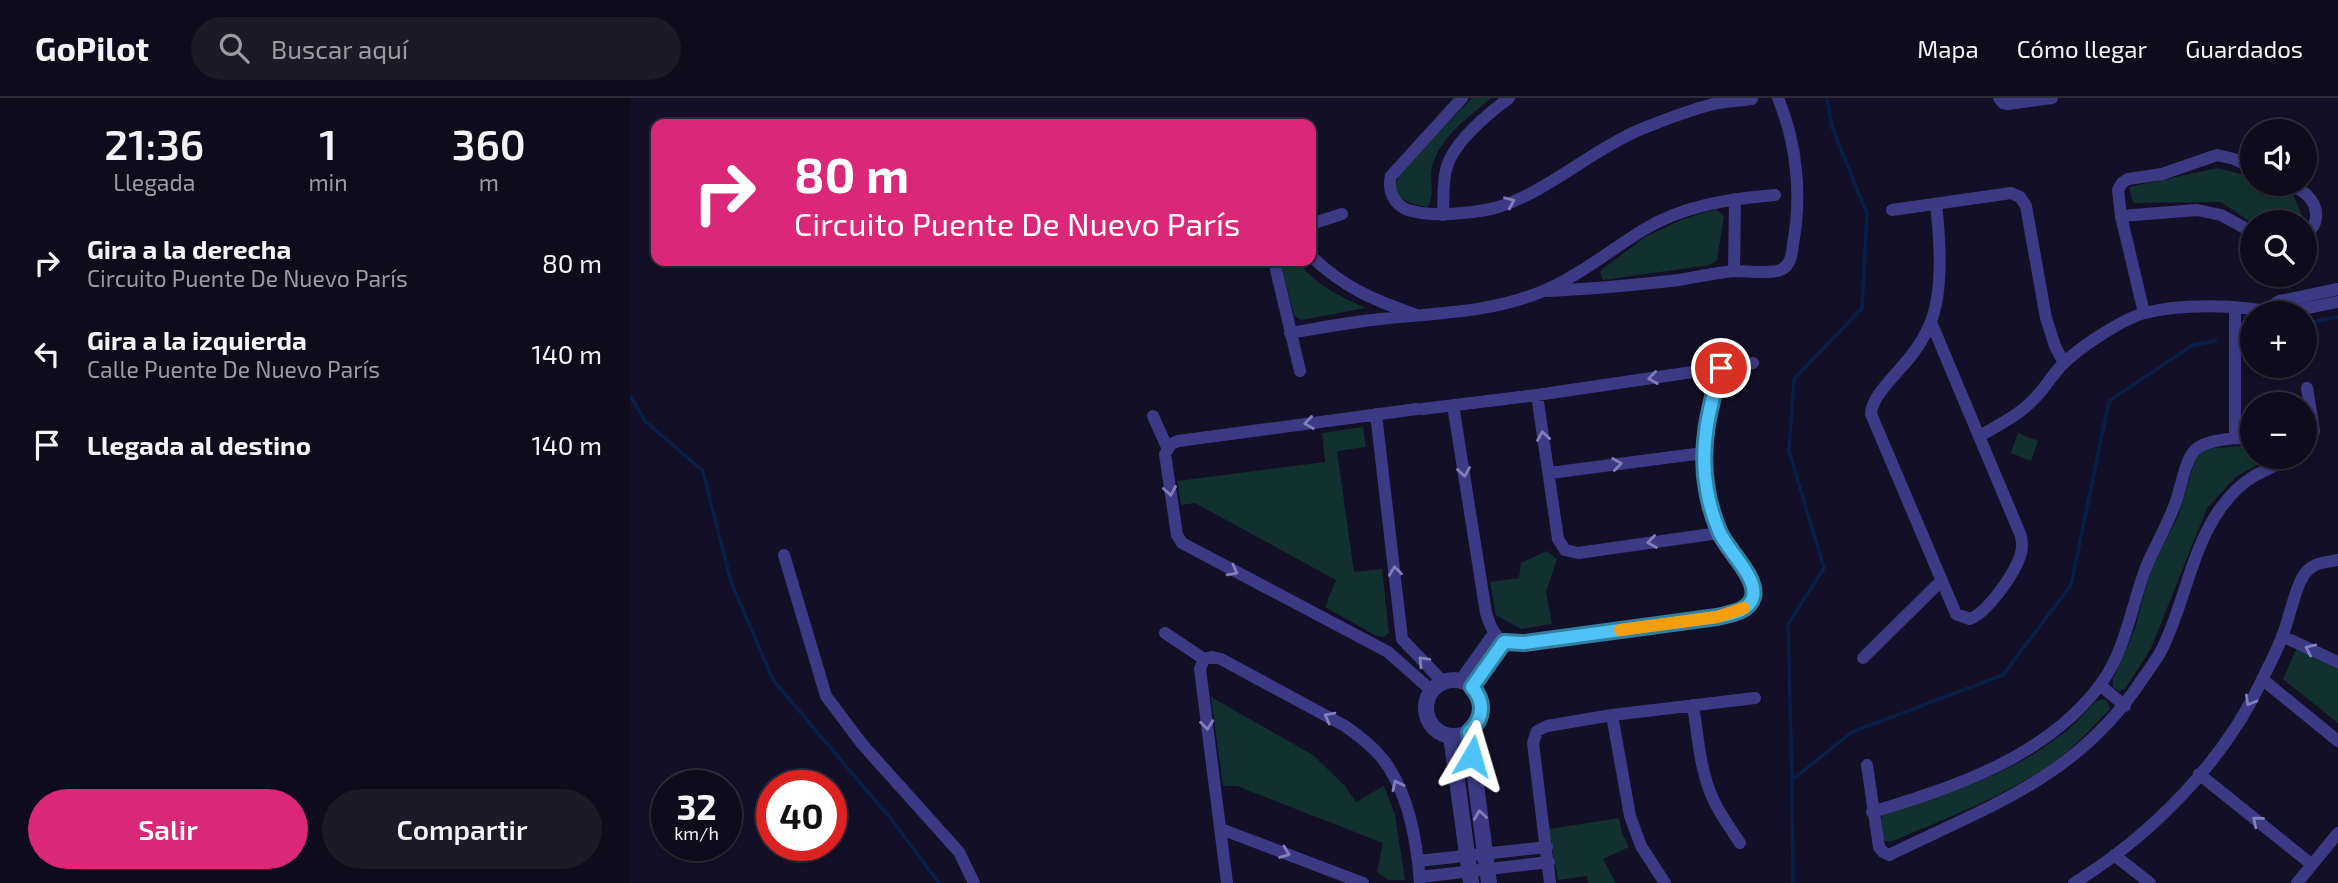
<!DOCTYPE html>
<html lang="es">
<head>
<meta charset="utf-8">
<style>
	body { margin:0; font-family:"Exo 2",sans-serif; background:#1c1929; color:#f1f3f6; height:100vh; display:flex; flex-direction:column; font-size:26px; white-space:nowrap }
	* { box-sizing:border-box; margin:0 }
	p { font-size:23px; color:#9b9ba3 }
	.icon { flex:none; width:38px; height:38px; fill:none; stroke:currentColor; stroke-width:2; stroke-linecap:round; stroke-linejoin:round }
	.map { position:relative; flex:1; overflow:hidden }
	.drawer { display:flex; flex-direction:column; background:#0e0b1c; width:630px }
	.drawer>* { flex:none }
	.guide { position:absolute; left:21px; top:21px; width:665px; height:147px; border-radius:14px; box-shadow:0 2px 5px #0004,0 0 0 2px #2e2b3b; background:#db2777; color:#fff; overflow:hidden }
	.tools { position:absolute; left:1610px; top:21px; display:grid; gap:14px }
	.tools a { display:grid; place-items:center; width:77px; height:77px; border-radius:50%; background:#0e0b1c; box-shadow:0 2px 5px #0004,0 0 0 2px #2e2b3b; font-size:35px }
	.speed { position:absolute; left:21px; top:672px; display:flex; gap:14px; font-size:35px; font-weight:700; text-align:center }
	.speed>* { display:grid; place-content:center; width:91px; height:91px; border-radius:50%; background:#0e0b1c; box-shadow:0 2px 5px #0004,0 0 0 2px #2e2b3b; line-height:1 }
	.speed small { font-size:18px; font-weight:400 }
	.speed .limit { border:10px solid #d22; background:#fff; color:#111 }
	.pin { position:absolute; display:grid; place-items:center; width:60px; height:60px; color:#fff; margin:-30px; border:4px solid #fff; border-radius:50%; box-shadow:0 2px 7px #0007 }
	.me { position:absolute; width:77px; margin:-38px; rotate:7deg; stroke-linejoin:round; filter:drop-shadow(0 0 5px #0008) }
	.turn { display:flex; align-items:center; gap:24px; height:147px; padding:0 28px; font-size:32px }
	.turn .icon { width:91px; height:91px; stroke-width:2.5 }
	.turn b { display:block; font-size:49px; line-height:60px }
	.eta { display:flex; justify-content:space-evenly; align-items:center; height:119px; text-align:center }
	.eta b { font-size:42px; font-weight:600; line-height:49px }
	.cta { display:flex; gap:14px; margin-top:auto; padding:14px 28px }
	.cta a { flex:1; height:80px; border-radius:42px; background:#db2777; color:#fff; font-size:28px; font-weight:600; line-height:80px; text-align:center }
	.cta a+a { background:#1c1929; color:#f1f3f6 }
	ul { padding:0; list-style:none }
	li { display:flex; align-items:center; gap:21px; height:91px; padding:0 28px }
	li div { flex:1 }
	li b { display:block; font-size:26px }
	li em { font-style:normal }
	header { display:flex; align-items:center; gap:42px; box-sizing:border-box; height:98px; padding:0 35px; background:#0e0b1c; border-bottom:2px solid #2e2b3b }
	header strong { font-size:33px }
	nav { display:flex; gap:38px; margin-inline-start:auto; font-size:24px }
	.search { width:490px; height:63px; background:#1c1929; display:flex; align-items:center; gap:18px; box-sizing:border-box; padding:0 24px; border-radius:38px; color:#9b9ba3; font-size:26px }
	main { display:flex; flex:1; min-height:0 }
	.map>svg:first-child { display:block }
	.green { fill:#12302f }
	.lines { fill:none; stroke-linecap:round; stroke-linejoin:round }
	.stream { stroke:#0a1f44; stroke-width:3.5 }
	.minor { stroke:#3d3a85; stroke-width:12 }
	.tertiary { stroke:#3d3a85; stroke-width:16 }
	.oneway { stroke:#837fbc }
	.route-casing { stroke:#337fa1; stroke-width:18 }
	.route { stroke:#4fc3f7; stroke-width:12 }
	.slow { stroke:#f59e0b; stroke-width:12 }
</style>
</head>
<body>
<header>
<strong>GoPilot</strong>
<div class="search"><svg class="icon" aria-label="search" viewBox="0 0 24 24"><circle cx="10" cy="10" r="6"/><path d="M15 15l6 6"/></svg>Buscar aquí</div>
<nav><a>Mapa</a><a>Cómo llegar</a><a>Guardados</a></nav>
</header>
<main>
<section class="drawer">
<div class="eta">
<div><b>21:36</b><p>Llegada</p></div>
<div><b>1</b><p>min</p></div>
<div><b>360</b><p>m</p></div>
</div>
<ul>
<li><svg class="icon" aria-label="right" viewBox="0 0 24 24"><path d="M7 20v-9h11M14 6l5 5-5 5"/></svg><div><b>Gira a la derecha</b><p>Circuito Puente De Nuevo París</p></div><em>80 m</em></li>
<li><svg class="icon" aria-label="left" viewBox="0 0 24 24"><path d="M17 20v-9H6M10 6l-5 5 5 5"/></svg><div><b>Gira a la izquierda</b><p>Calle Puente De Nuevo París</p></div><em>140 m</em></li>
<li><svg class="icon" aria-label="arrive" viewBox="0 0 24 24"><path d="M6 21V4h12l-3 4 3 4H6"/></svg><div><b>Llegada al destino</b></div><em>140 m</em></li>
</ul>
<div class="cta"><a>Salir</a><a>Compartir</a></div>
</section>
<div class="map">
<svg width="1708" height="785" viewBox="0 0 1708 785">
	<rect width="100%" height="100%" fill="#130f26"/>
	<path class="green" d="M 842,0 L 861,0 C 839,19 812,37 803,66 C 798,80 806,95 798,109 L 783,106 L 768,99 L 765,89 L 770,75 Z
		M 1588,70 L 1622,79 L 1622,86 L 1650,86 L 1660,89 L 1674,122 L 1665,124 L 1622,125 L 1591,104 L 1503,105 L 1499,89 Z
		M 1086,111 L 1094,118 L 1087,162 L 1080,167 L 973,182 L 970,173 L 1015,139 L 1051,122 Z
		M 650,163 L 668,163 C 683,186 711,199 736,210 L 671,222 L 664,217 Z
		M 733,329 L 736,349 L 707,353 L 724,474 L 752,471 L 759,535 L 754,539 L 747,538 L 695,509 L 706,482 L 565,405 L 551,407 L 547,383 L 695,364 L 692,335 Z
		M 1388,335 L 1408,343 L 1401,363 L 1381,355 Z
		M 1622,347 L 1622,359 L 1642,359 L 1607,378 L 1577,410 L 1521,550 L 1495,591 L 1489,593 L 1483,589 L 1483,581 L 1505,531 L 1521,470 L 1548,419 L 1565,362 L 1573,351 Z
		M 917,453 L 927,461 L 916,494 L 922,526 L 891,531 L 866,517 L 860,484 L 889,480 L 891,465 Z
		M 1667,549 L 1708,568 L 1708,625 L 1653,581 Z
		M 581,599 L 683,657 L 715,688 L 726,704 L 754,688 L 765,717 L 775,782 L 758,782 L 747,774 L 753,745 L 607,688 L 593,688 Z
		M 1474,601 L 1478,604 L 1480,611 C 1461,631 1443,651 1421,666 C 1371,700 1314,721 1260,744 L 1253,742 L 1251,721 L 1253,716 C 1314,697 1380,677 1431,637 C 1444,628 1455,614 1466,603 Z
		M 989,720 L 992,735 L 999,749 L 973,761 L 986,785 L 958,785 L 957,778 L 928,782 L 919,731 Z"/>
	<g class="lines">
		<path class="stream" d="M 1675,225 L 1708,219
			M 1615,237 L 1622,236
			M 0,298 L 16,324 L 73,373 L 101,484 L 143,582 L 261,721 L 309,785
			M 1162,682 L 1158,526 L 1194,470 L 1159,353 L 1164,281 L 1232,210 L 1237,116 L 1202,29 L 1197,0
			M 1163,785 L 1162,682 L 1222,634 L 1373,577 L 1441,487 L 1479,303 L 1563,247 L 1586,243"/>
		<path class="minor" d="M 832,0 L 761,78 C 757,92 764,107 778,112 C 795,117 814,117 831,115 C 844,114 856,113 868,109 C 919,93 960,53 1009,32 C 1032,23 1056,13 1080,7 C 1093,3 1108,3 1122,1
			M 1369,0 L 1373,5 L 1378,6 L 1422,0
			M 1657,86 C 1664,89 1672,92 1677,97 C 1689,109 1690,127 1675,136
			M 1262,112 L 1381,95 L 1390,99 L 1396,108 L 1416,220 L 1425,248 L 1434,265
			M 813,117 C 814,101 812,83 817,68 C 825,43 859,15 879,0
			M 1491,118 L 1567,112 L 1591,117 L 1622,134
			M 681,126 L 712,116
			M 681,158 C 713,189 743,202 784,216
			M 644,163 L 670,273
			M 1104,173 L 1105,101
			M 917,193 C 961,191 1005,187 1049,182 C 1068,179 1088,174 1107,173 C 1118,173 1146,177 1154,170 C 1161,165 1162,155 1163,146 C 1172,97 1167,46 1148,0
			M 1635,212 L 1650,203 L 1708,191
			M 1514,215 L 1491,118 L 1488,92 L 1492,85 L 1498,81 L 1532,76 L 1587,57 L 1604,61 L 1622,69
			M 1651,215 L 1708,204
			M 1301,224 L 1391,438 C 1392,444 1393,449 1391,455 C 1386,474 1358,514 1340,521 L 1326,516 L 1241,316 C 1241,297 1273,270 1284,254 C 1290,246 1296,235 1300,226 C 1314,193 1310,141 1306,107
			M 660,235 C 690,230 720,224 750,221 C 804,215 862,215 913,193 C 949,178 979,153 1013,132 C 1054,107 1099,101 1145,97
			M 907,297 L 928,441 L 935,452 L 948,455 L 1089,435
			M 823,307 L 856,515 C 863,538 869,546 894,545 L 1087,519 L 1113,511 L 1119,506 L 1123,498 C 1121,474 1103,457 1091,437 C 1087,430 1085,420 1082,412 C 1067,360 1076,321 1091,270
			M 787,311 L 548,343 L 541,346 L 535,356 L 547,437 L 552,445 L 758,554 L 802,593
			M 792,311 L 907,297 L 1123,265
			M 746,316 L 772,541 L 813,584
			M 523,318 L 537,349
			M 1350,338 C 1368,327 1389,317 1403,302 C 1415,291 1422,276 1434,265 C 1450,249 1494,220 1515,215 C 1552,205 1610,207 1647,215
			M 1605,340 L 1622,341
			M 1675,343 L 1681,339 L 1684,333 L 1677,290
			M 920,375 L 1073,355
			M 154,457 L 196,598 L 232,646 L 329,754 L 344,785
			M 535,535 L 574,561 L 582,559 L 591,561 L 715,628 C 728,637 742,648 752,660 C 779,694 787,743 790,785
			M 1652,538 L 1708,564
			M 1233,560 L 1311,483
			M 574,561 L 570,571 L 597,785
			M 1632,581 L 1708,643
			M 830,583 L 864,535
			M 1470,587 L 1495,608
			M 842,589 L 874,544
			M 1063,607 C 1068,639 1070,674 1084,703 C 1091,718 1101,731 1110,745
			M 982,617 L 1000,718 L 1011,748 L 1035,785
			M 1237,667 L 1249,749 L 1253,754 L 1259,757 C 1359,708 1449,679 1513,580 C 1520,570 1528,560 1533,549 C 1555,504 1561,452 1590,411 C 1599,398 1611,386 1624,378 C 1635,372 1648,368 1656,359
			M 1569,676 L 1681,766
			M 1242,714 C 1325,689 1416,659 1470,587 C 1496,552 1501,509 1516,469 C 1525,448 1537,428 1545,406 C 1551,392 1554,363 1565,352 C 1575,343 1592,342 1605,340 L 1605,210
			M 591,731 L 733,785
			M 1484,757 L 1520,785
			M 788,763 L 917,749
			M 790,779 L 919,764
			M 920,785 L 903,645 L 907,633 L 917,628 L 982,617 L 1125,600
			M 1444,785 C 1522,737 1594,664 1633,580 C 1640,565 1648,551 1653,536 C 1660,519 1666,483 1678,472 C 1686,464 1698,464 1708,462
			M 1667,785 L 1708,735"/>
		<path class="tertiary" d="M796 610a28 28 0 1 1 56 0a28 28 0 1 1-56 0Z
			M 839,634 L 859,785
			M 821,638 L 841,785"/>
	</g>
	<defs><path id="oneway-chevron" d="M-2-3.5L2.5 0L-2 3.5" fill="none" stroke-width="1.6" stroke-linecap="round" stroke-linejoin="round" transform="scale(1.75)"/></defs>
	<g class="oneway">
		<use href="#oneway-chevron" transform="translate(880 104) rotate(-23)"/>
		<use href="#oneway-chevron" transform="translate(1023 280) rotate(172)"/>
		<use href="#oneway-chevron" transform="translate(679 325) rotate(172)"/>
		<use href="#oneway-chevron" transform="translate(913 338) rotate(-99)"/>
		<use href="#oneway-chevron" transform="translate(987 366) rotate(-8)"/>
		<use href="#oneway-chevron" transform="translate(834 374) rotate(81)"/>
		<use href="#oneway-chevron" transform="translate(540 393) rotate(81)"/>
		<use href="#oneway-chevron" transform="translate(1022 444) rotate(172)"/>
		<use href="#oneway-chevron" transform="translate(603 473) rotate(28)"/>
		<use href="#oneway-chevron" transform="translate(765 473) rotate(-97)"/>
		<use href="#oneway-chevron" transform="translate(1680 551) rotate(-155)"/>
		<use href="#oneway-chevron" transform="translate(793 563) rotate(-134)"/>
		<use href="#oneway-chevron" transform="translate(1620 603) rotate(120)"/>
		<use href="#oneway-chevron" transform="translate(699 619) rotate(-152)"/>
		<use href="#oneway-chevron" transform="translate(577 627) rotate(83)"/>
		<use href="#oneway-chevron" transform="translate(767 687) rotate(-115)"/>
		<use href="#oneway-chevron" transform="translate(850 717) rotate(-98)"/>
		<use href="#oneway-chevron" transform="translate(1627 723) rotate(-141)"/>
		<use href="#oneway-chevron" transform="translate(655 755) rotate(21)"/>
	</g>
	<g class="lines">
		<defs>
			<path id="route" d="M 842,658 L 839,634 C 854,620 855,604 842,589 L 874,544 L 894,545 L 1087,519 C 1099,516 1119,514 1123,499 C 1128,479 1096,451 1089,433 C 1084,421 1079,405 1077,392 C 1069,350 1079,310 1091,270"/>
		</defs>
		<use href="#route" class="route-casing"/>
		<use href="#route" class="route"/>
		<path class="slow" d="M 990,532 L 1087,519 L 1114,510"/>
	</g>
</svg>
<div class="tools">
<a><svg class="icon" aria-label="sound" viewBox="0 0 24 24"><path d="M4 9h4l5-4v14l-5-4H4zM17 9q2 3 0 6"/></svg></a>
<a><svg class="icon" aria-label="search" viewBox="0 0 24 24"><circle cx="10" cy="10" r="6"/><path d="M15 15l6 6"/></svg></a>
<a>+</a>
<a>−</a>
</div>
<div class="speed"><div>32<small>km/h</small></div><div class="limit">40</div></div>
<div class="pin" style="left:1091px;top:270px;background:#d93025"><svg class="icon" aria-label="arrive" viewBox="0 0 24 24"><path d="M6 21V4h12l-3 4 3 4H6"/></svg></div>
<svg class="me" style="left:842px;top:658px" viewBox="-20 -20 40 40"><path d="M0-17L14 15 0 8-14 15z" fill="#4fc3f7" stroke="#fff" stroke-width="4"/></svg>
<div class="guide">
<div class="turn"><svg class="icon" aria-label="right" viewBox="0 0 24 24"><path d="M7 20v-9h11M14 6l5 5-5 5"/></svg><div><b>80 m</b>Circuito Puente De Nuevo París</div></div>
</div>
</div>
</main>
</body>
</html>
